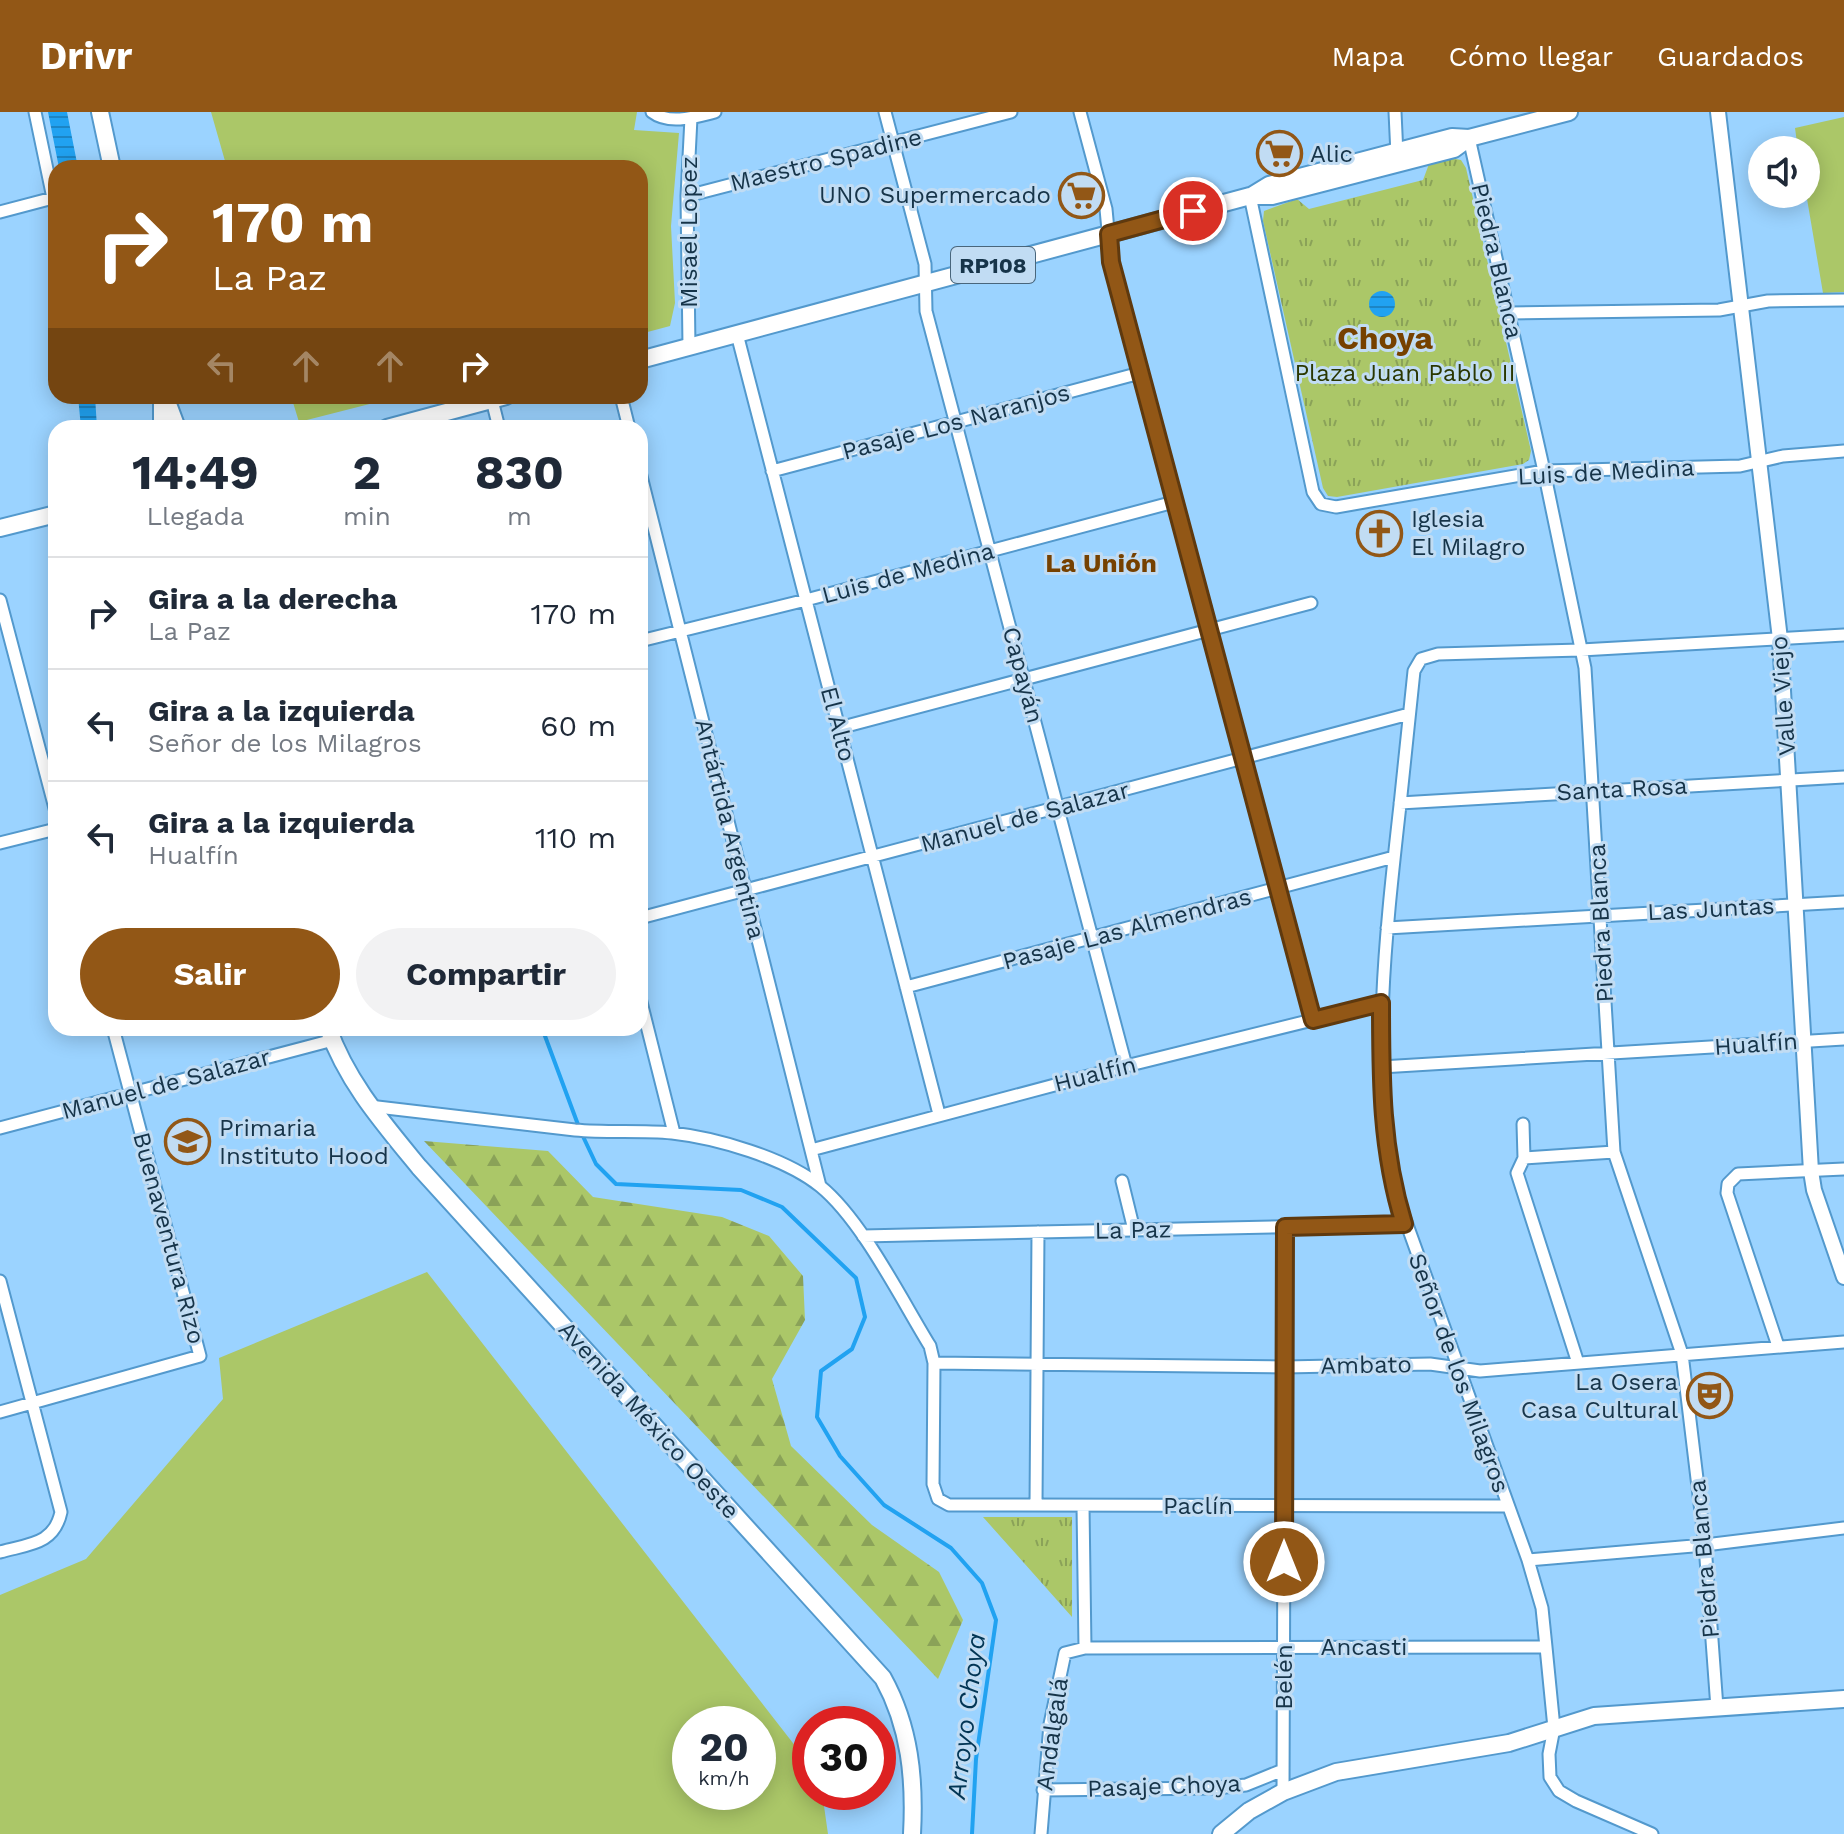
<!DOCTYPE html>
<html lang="es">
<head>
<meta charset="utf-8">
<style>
	body { margin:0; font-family:"Work Sans",sans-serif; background:#f2f2f3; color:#1f2937; height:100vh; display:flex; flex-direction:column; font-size:30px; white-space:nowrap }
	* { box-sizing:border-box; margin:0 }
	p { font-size:26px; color:#747a83 }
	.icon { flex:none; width:44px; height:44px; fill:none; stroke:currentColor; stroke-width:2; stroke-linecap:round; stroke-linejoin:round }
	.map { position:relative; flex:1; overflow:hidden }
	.details { position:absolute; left:48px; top:308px; width:600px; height:616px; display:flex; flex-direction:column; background:#fff; border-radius:24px; box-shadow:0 4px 20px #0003 }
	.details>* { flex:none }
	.hud { position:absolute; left:48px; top:48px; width:600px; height:244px; border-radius:24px; box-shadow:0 4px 20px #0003; background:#925716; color:#fff; overflow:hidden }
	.fabs { position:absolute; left:1748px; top:24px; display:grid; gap:16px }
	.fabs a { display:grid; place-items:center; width:72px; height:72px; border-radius:50%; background:#fff; box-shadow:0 4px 20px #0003; font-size:40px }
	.speed { position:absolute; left:672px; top:1594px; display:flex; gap:16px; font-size:40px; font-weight:700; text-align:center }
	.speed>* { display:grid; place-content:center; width:104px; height:104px; border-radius:50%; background:#fff; box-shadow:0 4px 20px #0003; line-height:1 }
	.speed small { font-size:20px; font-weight:400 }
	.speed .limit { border:12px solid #d22; background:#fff; color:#111 }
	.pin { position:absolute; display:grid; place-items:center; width:68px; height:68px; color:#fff; margin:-34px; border:4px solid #fff; border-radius:50%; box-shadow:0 2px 8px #0007 }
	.me { position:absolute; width:88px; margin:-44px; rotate:0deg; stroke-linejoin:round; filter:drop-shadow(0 0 6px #0008) }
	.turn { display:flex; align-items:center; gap:28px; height:168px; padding:0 32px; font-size:36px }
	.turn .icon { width:104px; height:104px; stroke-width:2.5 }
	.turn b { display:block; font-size:56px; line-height:68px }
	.lanes { display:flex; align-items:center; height:76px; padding:0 32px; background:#0003; justify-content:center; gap:40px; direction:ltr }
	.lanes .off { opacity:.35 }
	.eta { display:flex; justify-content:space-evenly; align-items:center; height:136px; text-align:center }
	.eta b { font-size:48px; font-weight:700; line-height:56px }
	.primary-button { display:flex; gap:16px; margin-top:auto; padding:16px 32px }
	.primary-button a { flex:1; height:92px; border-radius:48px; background:#925716; color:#fff; font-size:32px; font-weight:700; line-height:92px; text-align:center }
	.primary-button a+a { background:#f2f2f3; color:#1f2937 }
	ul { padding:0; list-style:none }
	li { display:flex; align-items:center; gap:24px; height:112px; padding:0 32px; border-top:2px solid #e0e1e3 }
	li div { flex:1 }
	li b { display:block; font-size:30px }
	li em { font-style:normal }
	header { display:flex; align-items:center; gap:48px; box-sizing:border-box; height:112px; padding:0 40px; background:#925716; color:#fff }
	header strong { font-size:38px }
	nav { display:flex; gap:44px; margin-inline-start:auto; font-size:28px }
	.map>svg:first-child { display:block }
	.grass { fill:#abc768; fill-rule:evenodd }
	.forest { fill:url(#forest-firs) }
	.park { fill:url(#park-tufts) }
	.water { fill:url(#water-rules) }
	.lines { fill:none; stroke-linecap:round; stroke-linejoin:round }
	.stream { stroke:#21a2f1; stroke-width:4 }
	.minor-casing { stroke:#5399cd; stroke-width:15 }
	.tertiary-casing { stroke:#5399cd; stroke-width:18 }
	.secondary-casing { stroke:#5399cd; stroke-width:20 }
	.primary-casing { stroke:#5399cd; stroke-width:20 }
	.minor { stroke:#fff; stroke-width:11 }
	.tertiary { stroke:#fff; stroke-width:14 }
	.secondary { stroke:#fff; stroke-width:16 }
	.primary { stroke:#fff; stroke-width:16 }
	.route-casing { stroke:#5f390e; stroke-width:20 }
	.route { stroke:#925716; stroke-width:14 }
	.labels { text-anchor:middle; stroke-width:6; stroke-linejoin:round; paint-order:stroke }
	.shield { fill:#c1dcf3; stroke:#49667c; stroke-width:2 }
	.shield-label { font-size:22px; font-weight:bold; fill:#163449 }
	.poi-label { font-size:24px; fill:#163449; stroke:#c1dcf3; text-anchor:start }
	.street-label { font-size:24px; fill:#163449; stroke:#c1dcf3 }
	.park-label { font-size:24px; fill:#2a3702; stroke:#c1dcf3 }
	.neighbourhood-label { font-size:26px; font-weight:bold; fill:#764100; stroke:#c1dcf3 }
	.water-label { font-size:26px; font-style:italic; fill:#023554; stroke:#c1dcf3 }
	.district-label { font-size:32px; font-weight:bold; fill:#764100; stroke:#c1dcf3 }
</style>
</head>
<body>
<header>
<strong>Drivr</strong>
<nav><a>Mapa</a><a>Cómo llegar</a><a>Guardados</a></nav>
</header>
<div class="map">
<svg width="1844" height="1722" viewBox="0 0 1844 1722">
	<defs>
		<pattern id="forest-firs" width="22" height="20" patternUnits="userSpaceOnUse" patternTransform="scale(2)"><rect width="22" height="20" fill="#abc768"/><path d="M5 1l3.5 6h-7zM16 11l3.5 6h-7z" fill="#8aa258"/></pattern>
		<pattern id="park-tufts" width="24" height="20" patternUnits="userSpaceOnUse" patternTransform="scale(2)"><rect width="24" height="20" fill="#abc768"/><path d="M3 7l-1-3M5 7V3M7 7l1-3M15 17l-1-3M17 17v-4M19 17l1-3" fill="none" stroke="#8aa258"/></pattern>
		<pattern id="water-rules" width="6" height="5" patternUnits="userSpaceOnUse" patternTransform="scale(2)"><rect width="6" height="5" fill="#21a2f1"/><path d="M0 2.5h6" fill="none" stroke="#1c85c5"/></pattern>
	</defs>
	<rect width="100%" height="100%" fill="#9bd3ff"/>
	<path class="grass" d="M 211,0 L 637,0 L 634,18 L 679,21 L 671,114 L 675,191 L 670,214 L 640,222 L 640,56 L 227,56 Z
		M 1844,5 L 1844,180 L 1823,181 L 1806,81 L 1806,38 L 1798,38 L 1795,16 Z
		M 291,284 L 401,284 L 299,310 Z
		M 427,1160 L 810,1653 L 810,1680 L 822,1680 L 828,1722 L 0,1722 L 0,1483 L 86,1447 L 223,1287 L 219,1246 ZM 690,1612 L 758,1612 L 758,1680 L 690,1680 Z"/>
	<path class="forest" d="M 424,1029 L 548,1039 L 593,1085 L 722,1105 L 769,1124 L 803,1164 L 805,1208 L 772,1267 L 791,1334 L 872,1413 L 939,1460 L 963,1508 L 938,1567 Z"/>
	<path class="park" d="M 1450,46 L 1461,48 L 1466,56 L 1531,339 L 1529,348 L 1523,352 L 1337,385 L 1328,384 L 1323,376 L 1263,109 L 1264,99 L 1297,87 L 1309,97 L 1423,68 L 1429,52 Z
		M 983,1405 L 1072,1405 L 1072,1505 Z"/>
	<path class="water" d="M 48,0 L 67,0 L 78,56 L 59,56 Z
		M1369 192a13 13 0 1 1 26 0a13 13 0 1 1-26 0Z
		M 78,284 L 95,284 L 97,316 L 81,316 Z"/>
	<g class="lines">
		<path class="stream" d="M 542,916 L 580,1018 L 596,1052 L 616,1072 L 741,1078 L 782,1095 L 856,1166 L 865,1205 L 852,1237 L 821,1259 L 817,1305 L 840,1344 L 884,1393 L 951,1436 L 982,1471 L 996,1508 L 976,1647 L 972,1722"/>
		<defs>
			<path id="minor" d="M 652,0 C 669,13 695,5 715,0
				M 885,0 L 925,152 L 926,199 L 1126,954
				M 1080,0 L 1106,97 L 1111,150 L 1313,908
				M 1395,0 L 1397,43
				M 1469,26 L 1544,359 L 1585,556 L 1614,1040 L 1682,1242 L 1705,1433 L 1717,1596
				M 687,84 L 1011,0
				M 1250,84 L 1313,380 L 1321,392 L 1336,395 L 1544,359 L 1740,354 L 1783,344 L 1844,339
				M 0,100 L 53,86 L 35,0
				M 1509,201 L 1719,198 L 1768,189 L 1844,188
				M 737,222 L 939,1002
				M 689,235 L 687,84 L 691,6
				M 621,284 L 629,316
				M 492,288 L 499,316
				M 772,359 L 1140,261
				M 640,360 L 820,1074
				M 0,488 L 56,700
				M 640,529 L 806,488 L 1174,390
				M 839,616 L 1311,491
				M 1400,691 L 1844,665
				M 0,731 L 56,717
				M 640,806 L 1409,602
				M 1387,816 L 1844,790
				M 906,875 L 1394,745
				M 640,886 L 674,1021
				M 1381,955 L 1844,927
				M 369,994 C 438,1002 507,1010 575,1018 C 607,1021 640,1018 672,1021 C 717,1026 785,1046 820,1074 C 862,1108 901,1187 930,1234 L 934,1251 L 933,1372 L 938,1387 L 949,1393 L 1508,1394
				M 1523,1012 L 1524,1046 L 1517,1061 L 1578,1251
				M 0,1016 L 333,928
				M 811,1038 L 1126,954 L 1381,891
				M 1524,1046 L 1614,1040
				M 1122,1069 L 1134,1118
				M 863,1124 L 1404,1112
				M 0,1169 L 61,1400 C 54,1433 28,1432 0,1440
				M 1778,1234 L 1727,1081 L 1728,1072 L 1738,1062 L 1844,1057
				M 934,1251 L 1285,1255 L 1430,1252 L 1480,1259 L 1844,1230
				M 0,1300 L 200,1244 L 113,916
				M 1036,1393 L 1038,1120
				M 1083,1394 L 1085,1536
				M 1528,1448 L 1705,1433 L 1844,1416
				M 1043,1678 L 1215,1676 L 1246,1673 L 1283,1658
				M 1283,1680 L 1285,1115
				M 1041,1722 L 1050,1612 L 1065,1541 L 1085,1536 L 1546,1535
				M 1652,1722 L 1576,1689 L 1559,1679 L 1550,1665 L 1549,1642 L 1554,1616 L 1546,1535 L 1542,1496 L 1528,1448 L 1392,1071 C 1371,945 1386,819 1400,693 C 1405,648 1409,604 1414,559 L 1421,547 L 1438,542 L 1581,538 L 1844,523"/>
			<path id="tertiary" d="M 1718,0 L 1780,527 L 1811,1059 L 1814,1078 L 1844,1165"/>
			<path id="secondary" d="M 100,0 L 112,56
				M 165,284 L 177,316
				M 162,290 L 162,316
				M 328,916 C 347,970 383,1011 419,1055 L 883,1566 C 910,1615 915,1667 912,1722
				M 1221,1722 L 1249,1699 L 1283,1680 L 1336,1660 L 1509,1631 L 1594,1604 L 1844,1587"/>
			<path id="primary" d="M 1251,84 L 1269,73 L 1452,25 L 1469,26 L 1569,0
				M 640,248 L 1250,84 L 1272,84 L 1454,37 L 1469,26
				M 387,316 L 506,284
				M 0,416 L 56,402"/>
		</defs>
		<use href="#minor" class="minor-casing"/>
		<use href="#tertiary" class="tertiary-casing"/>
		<use href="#secondary" class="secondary-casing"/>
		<use href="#primary" class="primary-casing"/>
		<use href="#minor" class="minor"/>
		<use href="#tertiary" class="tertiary"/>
		<use href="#secondary" class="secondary"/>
		<use href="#primary" class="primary"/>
	</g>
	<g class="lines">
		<defs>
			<path id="route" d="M 1193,99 L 1109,122 L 1111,150 L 1313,908 L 1381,891 C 1381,968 1381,1038 1404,1112 L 1285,1115 L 1284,1450"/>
		</defs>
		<use href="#route" class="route-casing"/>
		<use href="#route" class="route"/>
	</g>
	<defs>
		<symbol id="supermarket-ring" viewBox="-11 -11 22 22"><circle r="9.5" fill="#c1dcf3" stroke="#925716" stroke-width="1.5"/><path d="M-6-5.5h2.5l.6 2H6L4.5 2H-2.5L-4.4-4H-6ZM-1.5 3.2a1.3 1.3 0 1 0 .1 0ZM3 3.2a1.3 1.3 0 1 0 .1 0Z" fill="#925716"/></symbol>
		<symbol id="church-ring" viewBox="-11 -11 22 22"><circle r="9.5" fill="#c1dcf3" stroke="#925716" stroke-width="1.5"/><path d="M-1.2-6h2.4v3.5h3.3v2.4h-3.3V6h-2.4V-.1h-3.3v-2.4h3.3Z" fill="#925716"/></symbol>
		<symbol id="school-ring" viewBox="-11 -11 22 22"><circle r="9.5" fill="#c1dcf3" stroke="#925716" stroke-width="1.5"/><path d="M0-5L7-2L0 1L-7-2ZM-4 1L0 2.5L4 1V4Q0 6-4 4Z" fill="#925716"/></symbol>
		<symbol id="theatre-ring" viewBox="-11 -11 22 22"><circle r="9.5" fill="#c1dcf3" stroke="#925716" stroke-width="1.5"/><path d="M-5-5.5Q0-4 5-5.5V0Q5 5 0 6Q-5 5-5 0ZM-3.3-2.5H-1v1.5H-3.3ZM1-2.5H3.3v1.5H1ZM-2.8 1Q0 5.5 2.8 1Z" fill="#925716"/></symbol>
	</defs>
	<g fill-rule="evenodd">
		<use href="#supermarket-ring" x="1254" y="16" width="51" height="51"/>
		<use href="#supermarket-ring" x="1056" y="58" width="51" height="51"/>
		<use href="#church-ring" x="1354" y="396" width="51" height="51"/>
		<use href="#school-ring" x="162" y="1004" width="51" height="51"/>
		<use href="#theatre-ring" x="1684" y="1258" width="51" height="51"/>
	</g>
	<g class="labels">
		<rect class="shield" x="951" y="135" width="84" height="36" rx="6"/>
		<g class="shield-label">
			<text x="993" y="161">RP108</text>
		</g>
		<g class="poi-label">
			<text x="1310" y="50">Alic</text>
			<text x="1051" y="91" text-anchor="end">UNO Supermercado</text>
			<text x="1411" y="415">Iglesia<tspan x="1411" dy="28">El Milagro</tspan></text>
			<text x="219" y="1024">Primaria<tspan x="219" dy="28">Instituto Hood</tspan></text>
			<text x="1678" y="1278" text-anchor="end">La Osera<tspan x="1678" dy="28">Casa Cultural</tspan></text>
		</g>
		<g class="street-label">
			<text transform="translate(826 48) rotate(-14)" y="8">Maestro Spadine</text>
			<text transform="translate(689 120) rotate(-90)" y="8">Misael Lopez</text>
			<text transform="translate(1497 149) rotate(77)" y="8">Piedra Blanca</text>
			<text transform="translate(956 310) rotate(-15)" y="8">Pasaje Los Naranjos</text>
			<text transform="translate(1606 360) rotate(-3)" y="8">Luis de Medina</text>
			<text transform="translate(908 461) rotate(-15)" y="8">Luis de Medina</text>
			<text transform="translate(1023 563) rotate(75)" y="8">Capayán</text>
			<text transform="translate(1783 584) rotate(-94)" y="8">Valle Viejo</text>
			<text transform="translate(838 612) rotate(75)" y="8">El Alto</text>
			<text transform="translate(1622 677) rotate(-3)" y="8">Santa Rosa</text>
			<text transform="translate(1025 705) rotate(-15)" y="8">Manuel de Salazar</text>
			<text transform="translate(730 717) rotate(76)" y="8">Antártida Argentina</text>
			<text transform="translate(1711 797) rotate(-3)" y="8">Las Juntas</text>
			<text transform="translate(1601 811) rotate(-93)" y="8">Piedra Blanca</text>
			<text transform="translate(1127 817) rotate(-15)" y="8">Pasaje Las Almendras</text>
			<text transform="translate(1756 932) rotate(-4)" y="8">Hualfín</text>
			<text transform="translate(1095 962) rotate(-14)" y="8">Hualfín</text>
			<text transform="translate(166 972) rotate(-15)" y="8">Manuel de Salazar</text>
			<text transform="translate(1133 1118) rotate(-1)" y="8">La Paz</text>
			<text transform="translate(169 1126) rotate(75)" y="8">Buenaventura Rizo</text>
			<text transform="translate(1366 1253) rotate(-1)" y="8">Ambato</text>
			<text transform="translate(1459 1261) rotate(70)" y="8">Señor de los Milagros</text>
			<text transform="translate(649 1308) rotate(48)" y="8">Avenida México Oeste</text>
			<text x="1198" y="1402">Paclín</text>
			<text transform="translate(1704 1447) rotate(-95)" y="8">Piedra Blanca</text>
			<text x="1364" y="1543">Ancasti</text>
			<text transform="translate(1284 1565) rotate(-90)" y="8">Belén</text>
			<text transform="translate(1052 1622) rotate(-82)" y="8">Andalgalá</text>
			<text transform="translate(1164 1674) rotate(-2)" y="8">Pasaje Choya</text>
		</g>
		<g class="park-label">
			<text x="1405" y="269">Plaza Juan Pablo II</text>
		</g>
		<g class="neighbourhood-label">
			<text x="1101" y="460">La Unión</text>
		</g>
		<g class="water-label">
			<text transform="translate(966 1604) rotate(-83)" y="9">Arroyo Choya</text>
		</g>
		<g class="district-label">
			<text x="1385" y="237">Choya</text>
		</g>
	</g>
</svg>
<div class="fabs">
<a><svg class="icon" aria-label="sound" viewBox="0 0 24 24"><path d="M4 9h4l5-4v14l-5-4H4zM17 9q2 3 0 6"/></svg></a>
</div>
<div class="speed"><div>20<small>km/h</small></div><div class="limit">30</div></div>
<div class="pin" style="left:1193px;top:99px;background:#d93025"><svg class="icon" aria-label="arrive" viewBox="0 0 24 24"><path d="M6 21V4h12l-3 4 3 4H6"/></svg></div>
<svg class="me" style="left:1284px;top:1450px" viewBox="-20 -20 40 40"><circle r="17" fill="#925716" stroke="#fff" stroke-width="3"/><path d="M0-11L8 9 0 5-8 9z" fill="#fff"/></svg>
<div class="hud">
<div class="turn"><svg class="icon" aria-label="right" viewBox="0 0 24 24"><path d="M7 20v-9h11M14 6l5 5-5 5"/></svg><div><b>170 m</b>La Paz</div></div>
<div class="lanes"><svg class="icon off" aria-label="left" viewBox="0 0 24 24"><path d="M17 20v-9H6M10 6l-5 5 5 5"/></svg><svg class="icon off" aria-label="ahead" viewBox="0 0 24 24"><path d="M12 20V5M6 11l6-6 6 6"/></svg><svg class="icon off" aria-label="ahead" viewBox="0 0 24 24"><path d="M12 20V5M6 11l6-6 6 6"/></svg><svg class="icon" aria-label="right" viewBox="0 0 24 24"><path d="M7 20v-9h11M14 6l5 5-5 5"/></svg></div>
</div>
<section class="details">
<div class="eta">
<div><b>14:49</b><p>Llegada</p></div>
<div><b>2</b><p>min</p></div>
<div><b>830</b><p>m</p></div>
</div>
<ul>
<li><svg class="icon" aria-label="right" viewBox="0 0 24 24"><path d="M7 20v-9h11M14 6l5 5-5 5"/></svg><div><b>Gira a la derecha</b><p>La Paz</p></div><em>170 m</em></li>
<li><svg class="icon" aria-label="left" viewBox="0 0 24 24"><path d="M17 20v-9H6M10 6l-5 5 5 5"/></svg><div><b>Gira a la izquierda</b><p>Señor de los Milagros</p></div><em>60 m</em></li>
<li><svg class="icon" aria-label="left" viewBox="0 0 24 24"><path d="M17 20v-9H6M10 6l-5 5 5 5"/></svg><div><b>Gira a la izquierda</b><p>Hualfín</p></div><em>110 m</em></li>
</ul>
<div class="primary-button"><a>Salir</a><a>Compartir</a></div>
</section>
</div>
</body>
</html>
